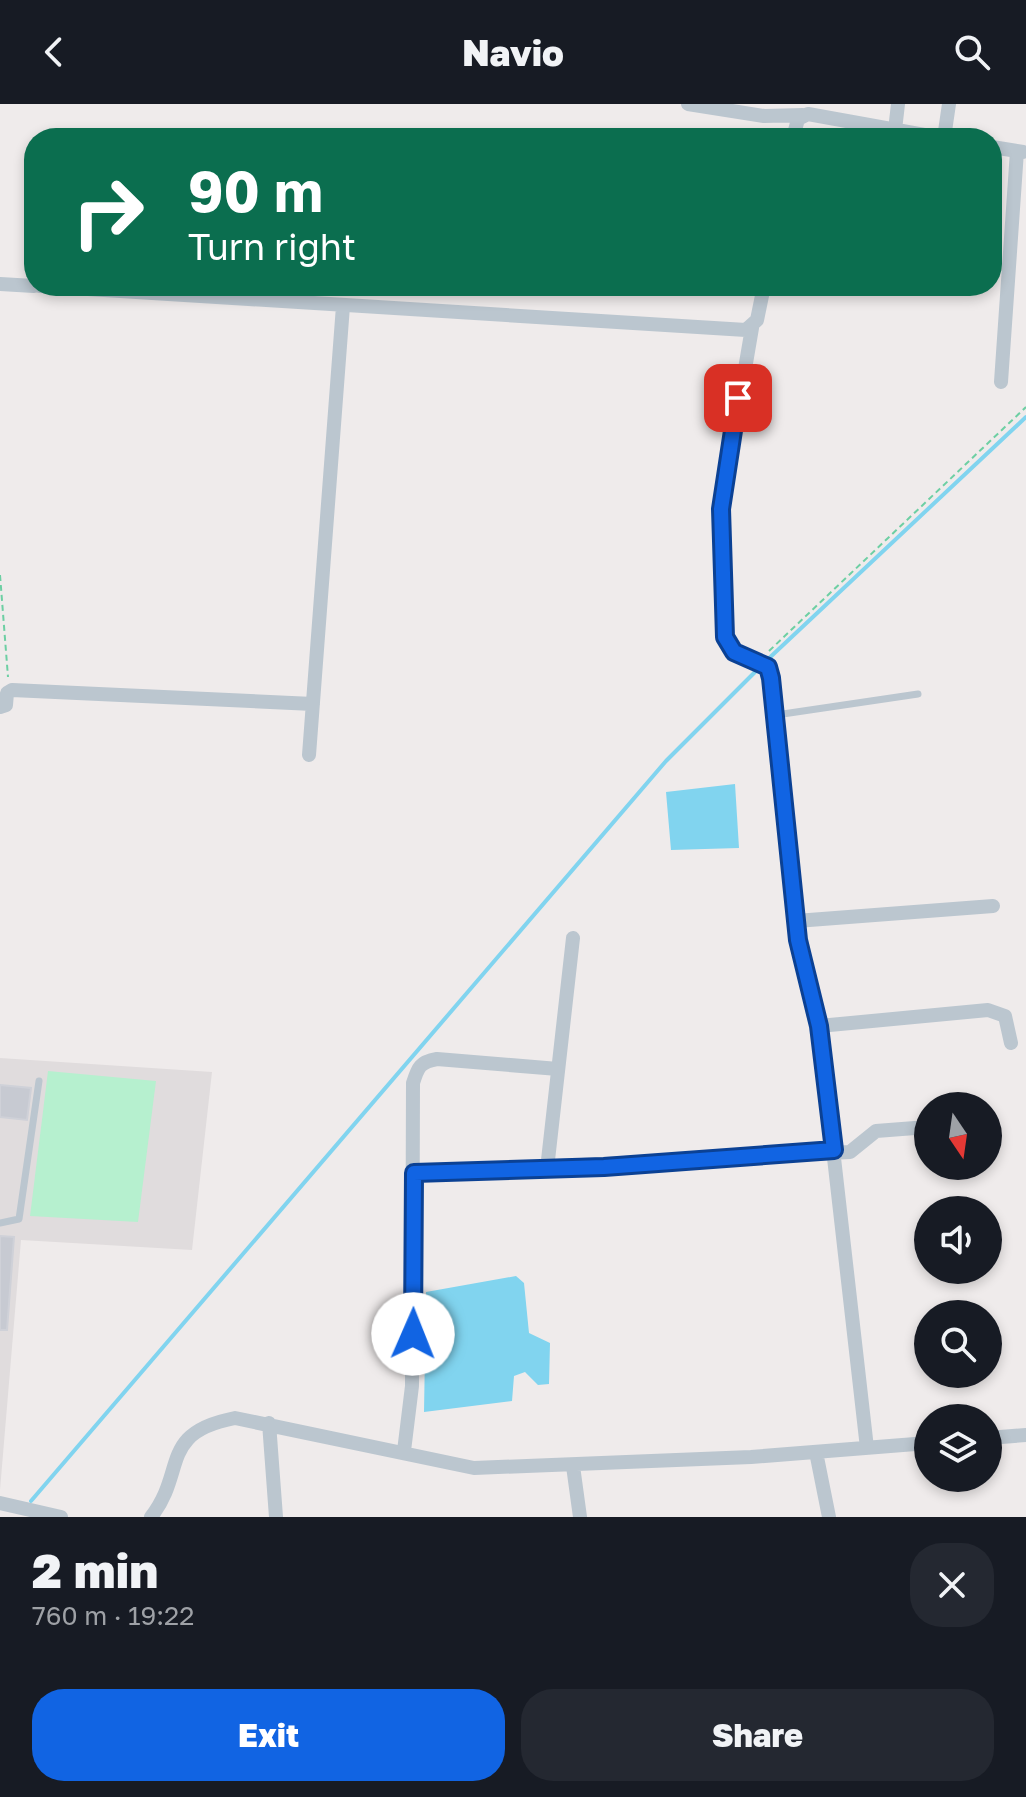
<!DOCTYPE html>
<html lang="en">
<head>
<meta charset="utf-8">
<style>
	body { margin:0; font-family:"Golos Text",sans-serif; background:#242831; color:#f1f3f6; height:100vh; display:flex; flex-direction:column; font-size:30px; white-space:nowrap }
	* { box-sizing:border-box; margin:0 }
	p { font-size:26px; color:#9ea1a6 }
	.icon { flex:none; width:44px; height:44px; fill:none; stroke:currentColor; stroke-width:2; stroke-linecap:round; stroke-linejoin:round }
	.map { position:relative; height:1413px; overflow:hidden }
	.drawer { display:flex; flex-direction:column; background:#171b24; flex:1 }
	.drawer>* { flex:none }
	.guide { position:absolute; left:24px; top:24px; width:978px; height:168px; border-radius:32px; box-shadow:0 4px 12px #0003; background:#0b6e4f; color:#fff; overflow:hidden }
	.needle { width:52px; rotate:167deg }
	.controls { position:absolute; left:914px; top:988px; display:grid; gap:16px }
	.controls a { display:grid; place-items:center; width:88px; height:88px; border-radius:50%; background:#171b24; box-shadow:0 4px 12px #0003; font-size:40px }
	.pin { position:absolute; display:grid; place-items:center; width:68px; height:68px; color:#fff; margin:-34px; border-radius:16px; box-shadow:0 4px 12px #0006 }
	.me { position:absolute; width:88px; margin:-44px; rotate:1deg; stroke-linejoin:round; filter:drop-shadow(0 0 6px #0008) }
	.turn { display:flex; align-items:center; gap:28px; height:168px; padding:0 32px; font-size:36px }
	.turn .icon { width:104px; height:104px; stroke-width:2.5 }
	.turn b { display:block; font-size:56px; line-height:68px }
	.round { display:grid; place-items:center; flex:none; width:84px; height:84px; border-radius:32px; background:#242831 }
	.head { display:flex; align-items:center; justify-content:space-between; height:136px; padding:0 32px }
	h1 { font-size:48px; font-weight:800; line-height:60px }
	.button { display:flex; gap:16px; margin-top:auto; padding:16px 32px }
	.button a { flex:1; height:92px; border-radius:32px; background:#1164e3; color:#fff; font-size:32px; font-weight:800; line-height:92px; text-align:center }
	.button a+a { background:#242831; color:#f1f3f6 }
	header { display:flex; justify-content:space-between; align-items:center; height:104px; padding:0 32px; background:#171b24; font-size:36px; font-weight:800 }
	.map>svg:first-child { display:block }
	.education { fill:#e0dcdd }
	.green { fill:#b6f0cf }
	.water { fill:#81d4ef }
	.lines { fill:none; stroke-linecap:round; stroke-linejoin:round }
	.stream { stroke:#81d4ef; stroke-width:4 }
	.building { fill:#c7cad2; stroke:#cfd1d8; stroke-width:2 }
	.path { stroke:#6dcfa3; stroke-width:2; stroke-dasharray:6 4; stroke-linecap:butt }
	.lane { stroke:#bbc6cf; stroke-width:7 }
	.street { stroke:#bbc6cf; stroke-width:14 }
	.route-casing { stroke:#0b4194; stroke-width:20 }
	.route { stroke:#1164e3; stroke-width:14 }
</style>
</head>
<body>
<header><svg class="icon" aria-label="back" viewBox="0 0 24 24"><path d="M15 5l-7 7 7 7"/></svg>Navio<svg class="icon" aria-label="search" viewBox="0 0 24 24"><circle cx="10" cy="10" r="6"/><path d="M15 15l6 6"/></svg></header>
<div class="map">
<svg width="1026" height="1413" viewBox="0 0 1026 1413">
	<rect width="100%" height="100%" fill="#efebeb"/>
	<path class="education" d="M 0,954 L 212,968 L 192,1146 L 21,1136 L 0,1386 Z"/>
	<path class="green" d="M 48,967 L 156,977 L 138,1118 L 30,1112 Z"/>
	<path class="water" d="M 735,680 L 739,744 L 671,746 L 666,688 Z
		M 516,1172 L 524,1179 L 529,1229 L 550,1239 L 549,1280 L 538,1281 L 525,1268 L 514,1272 L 512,1297 L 424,1308 L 426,1188 Z"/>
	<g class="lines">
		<path class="stream" d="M 765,558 L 1026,313
			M 31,1397 L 666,657 L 759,564"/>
	</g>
	<path class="building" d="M 0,981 L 31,984 L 27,1016 L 0,1013 Z
		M 0,1132 L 14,1133 L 7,1226 L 0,1226 Z"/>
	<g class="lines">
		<path class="path" d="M 0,471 L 8,573
			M 769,547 L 1026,303"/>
		<path class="lane" d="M 776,611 L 918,590
			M 0,1119 L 19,1115 L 39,977"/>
		<path class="street" d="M 688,0 L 764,12 L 803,11
			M 895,26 L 898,0
			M 793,34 L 798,15 L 808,10 L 941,34
			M 944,34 L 949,0
			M 992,43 L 1023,48
			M 0,180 L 34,182
			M 40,182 L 746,226 L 757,216 L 764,182
			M 752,224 L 721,405 L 725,533 L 734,548 L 768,563 L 771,574 L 798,836 L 819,922 L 867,1344
			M 1001,278 L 1017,47
			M 0,603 L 6,601 L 7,589 L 12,586 L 313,600
			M 309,651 L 343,202
			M 796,817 L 993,802
			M 819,922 L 988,906 L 1005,912 L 1011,939
			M 547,1065 L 573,834
			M 414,1069 L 850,1048 L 876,1027 L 928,1023
			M 269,1319 L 276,1413
			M 988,1334 L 1026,1331
			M 404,1347 L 412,1282 L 413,979 C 418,963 420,958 437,955 L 558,965
			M 816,1348 L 829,1413
			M 573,1362 L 580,1413
			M 0,1399 L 61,1413
			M 151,1413 C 187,1367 158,1329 235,1314 L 474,1364 L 751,1353 L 928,1339"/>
	</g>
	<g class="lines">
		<defs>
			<path id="route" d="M 413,1230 L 414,1069 L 604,1063 L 834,1046 L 819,922 L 798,836 L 771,574 L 768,563 L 734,548 L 725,533 L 721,405 L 738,294"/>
		</defs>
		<use href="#route" class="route-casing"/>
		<use href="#route" class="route"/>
	</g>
</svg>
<div class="controls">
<a><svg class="needle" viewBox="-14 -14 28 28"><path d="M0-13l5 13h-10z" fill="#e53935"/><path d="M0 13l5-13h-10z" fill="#9ea1a6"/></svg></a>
<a><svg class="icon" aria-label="sound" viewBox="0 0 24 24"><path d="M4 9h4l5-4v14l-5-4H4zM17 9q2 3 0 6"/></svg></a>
<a><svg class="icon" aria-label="search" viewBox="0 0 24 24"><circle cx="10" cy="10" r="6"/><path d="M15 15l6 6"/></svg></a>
<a><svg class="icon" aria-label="layers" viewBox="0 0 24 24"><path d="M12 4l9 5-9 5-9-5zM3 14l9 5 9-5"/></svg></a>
</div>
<div class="pin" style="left:738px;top:294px;background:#d93025"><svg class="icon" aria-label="arrive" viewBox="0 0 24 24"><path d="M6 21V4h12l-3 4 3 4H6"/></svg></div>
<svg class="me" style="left:413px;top:1230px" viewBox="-20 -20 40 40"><circle r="19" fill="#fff"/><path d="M0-13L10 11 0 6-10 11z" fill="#1164e3"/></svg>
<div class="guide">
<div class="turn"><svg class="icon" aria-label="right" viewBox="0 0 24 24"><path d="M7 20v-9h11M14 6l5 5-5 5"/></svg><div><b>90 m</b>Turn right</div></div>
</div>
</div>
<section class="drawer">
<div class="head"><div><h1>2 min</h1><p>760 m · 19:22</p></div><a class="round"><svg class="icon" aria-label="close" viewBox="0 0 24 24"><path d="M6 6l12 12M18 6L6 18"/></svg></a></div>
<div class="button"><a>Exit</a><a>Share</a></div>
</section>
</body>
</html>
